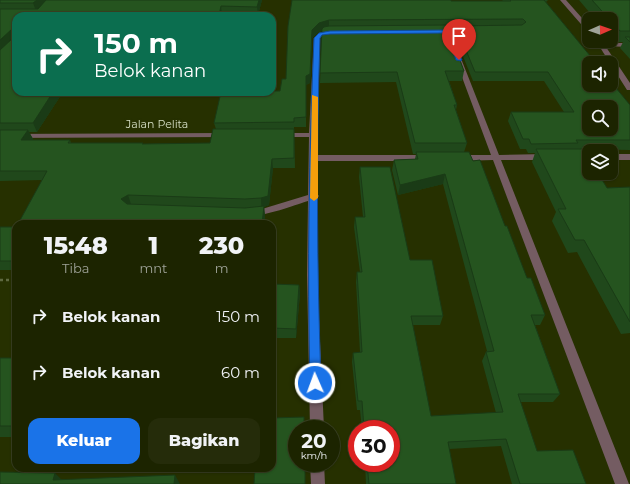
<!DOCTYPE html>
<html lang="id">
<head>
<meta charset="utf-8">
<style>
	body { margin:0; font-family:Montserrat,sans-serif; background:#252c0a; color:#f1f3f6; height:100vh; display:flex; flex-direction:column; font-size:15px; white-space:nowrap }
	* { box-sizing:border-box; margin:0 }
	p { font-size:13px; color:#a0a499 }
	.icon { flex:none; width:22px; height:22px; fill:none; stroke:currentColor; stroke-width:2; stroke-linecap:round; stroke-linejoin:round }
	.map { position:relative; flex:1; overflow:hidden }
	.drawer { position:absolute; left:12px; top:220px; width:264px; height:252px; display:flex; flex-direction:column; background:#1c2400; border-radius:12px; box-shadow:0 1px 3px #0004,0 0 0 1px #3a4122 }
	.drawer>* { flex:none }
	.guide { position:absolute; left:12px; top:12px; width:264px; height:84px; border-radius:12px; box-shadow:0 1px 3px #0004,0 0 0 1px #3a4122; background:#0b6e4f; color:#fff; overflow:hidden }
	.needle { width:26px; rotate:88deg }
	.fabs { position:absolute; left:582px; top:12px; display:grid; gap:8px }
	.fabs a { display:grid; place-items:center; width:36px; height:36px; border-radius:8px; background:#1c2400; box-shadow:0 1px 3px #0004,0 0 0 1px #3a4122; font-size:20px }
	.speed { position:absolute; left:288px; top:420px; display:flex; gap:8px; font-size:20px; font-weight:700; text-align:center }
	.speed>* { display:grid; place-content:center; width:52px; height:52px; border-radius:50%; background:#1c2400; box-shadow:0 1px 3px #0004,0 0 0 1px #3a4122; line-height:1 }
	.speed small { font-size:10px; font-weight:400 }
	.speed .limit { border:6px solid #d22; background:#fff; color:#111 }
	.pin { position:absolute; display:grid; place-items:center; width:34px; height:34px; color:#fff; margin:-41px -17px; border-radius:50% 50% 50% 0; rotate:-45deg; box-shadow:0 0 4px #0007 }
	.pin .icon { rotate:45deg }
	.me { position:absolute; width:44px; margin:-22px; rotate:358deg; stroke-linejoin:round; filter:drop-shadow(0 0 3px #0008) }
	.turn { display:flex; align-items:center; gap:14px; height:84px; padding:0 16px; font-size:18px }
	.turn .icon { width:52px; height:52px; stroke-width:2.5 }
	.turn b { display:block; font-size:28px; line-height:34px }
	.eta { display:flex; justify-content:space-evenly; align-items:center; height:68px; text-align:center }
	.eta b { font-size:24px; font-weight:800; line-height:28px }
	.primary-button { display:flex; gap:8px; margin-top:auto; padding:8px 16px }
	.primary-button a { flex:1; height:46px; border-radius:12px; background:#1a73e8; color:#fff; font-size:16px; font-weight:800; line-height:46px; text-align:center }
	.primary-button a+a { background:#252c0a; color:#f1f3f6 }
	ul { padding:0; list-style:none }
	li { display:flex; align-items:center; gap:12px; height:56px; padding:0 16px }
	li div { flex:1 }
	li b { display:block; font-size:15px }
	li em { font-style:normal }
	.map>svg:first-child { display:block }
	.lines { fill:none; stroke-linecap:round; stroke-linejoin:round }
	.path { stroke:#5f6940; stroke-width:2.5; stroke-dasharray:3 3; stroke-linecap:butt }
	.service { fill:#745c62; fill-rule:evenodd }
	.minor { fill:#745c62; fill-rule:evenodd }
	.wall { fill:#20481b }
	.shaded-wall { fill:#1a3b16 }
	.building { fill:#25541f; stroke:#1a3b16; fill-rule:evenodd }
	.route { fill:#1a73e8; stroke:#114b97 }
	.slow { fill:#f59e0b }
	.labels { text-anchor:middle; stroke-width:4; stroke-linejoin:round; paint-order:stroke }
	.street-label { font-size:11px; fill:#d5dec4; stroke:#263000 }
</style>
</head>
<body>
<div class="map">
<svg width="630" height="484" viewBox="0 0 630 484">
	<rect width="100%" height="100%" fill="#263000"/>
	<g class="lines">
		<path class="path" d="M 0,280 L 16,280"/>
		<path class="service" d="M 600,43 L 630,43 L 630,47 L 602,46 L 599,44 Z"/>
		<path class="minor" d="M 560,0 L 566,0 L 589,26 L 589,32 L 587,31 Z
			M 437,29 L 469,29 L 472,31 L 469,33 L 435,32 L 434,31 Z
			M 335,30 L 337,31 L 337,33 L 323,36 L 320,38 L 317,155 L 429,155 L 433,158 L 429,161 L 317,161 L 317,194 L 319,196 L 317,198 L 317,275 L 324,429 L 310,429 L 307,275 L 308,201 C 297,204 252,222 245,213 L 247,211 L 262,209 L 308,195 L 309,137 L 282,137 L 278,135 L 282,133 L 309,133 L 314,38 L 319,33 Z
			M 596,41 L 602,41 L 630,83 L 630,90 L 627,90 Z
			M 457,60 L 462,61 L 499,155 L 547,154 L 551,157 L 547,160 L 501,160 L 629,484 L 615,484 L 493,160 L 459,161 L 455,158 L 459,155 L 491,155 L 456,61 Z
			M 224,133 L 228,135 L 227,137 L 0,138 L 0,134 Z
			M 611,154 L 630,154 L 630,160 L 611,160 Z
			M 310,463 L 324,463 L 325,484 L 311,484 Z"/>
	</g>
	<path class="wall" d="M 0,0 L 262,0 L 258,15 L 222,15 L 222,16 L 16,16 L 16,92 L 63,92 L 37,132 L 29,132 L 33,139 L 32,140 L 70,140 L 71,143 L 143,144 L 210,143 L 216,129 L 214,123 L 280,91 L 286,79 L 288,26 L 451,1 L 503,1 L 502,0 L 548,0 L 546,2 L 630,105 L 630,150 L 575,149 L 607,188 L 630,187 L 630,333 L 621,334 L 577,252 L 568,253 L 552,221 L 556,212 L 532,162 L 535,153 L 528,153 L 526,149 L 520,149 L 508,121 L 511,112 L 564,112 L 544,81 L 473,81 L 454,34 L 456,28 L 448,28 L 464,71 L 462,81 L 449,81 L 457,105 L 456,110 L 467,143 L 464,152 L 505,226 L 527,278 L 545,315 L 540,325 L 535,325 L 560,394 L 553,402 L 520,402 L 537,451 L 586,484 L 512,484 L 501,446 L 449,449 L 456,484 L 366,484 L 365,463 L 391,463 L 391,429 L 362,429 L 360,410 L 357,410 L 352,362 L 353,353 L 360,352 L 356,282 L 357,272 L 360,272 L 354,227 L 355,217 L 363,217 L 359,177 L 360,167 L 410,260 L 443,316 L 440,325 L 413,325 L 431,416 L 496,413 L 482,361 L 486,352 L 487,351 L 443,184 L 398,195 L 392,170 L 394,160 L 415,159 L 416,154 L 413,154 L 396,82 L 320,83 L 322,31 L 319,32 L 312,38 L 310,83 L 306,85 L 306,127 L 294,127 L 295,168 L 273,168 L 269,205 L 264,207 L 265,216 L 264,224 L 18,224 L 42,180 L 0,181 Z
		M 579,0 L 630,0 L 630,59 L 620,48 L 623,42 L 615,42 L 611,37 L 611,19 L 595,19 Z
		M 0,227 L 16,227 L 16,270 L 0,270 Z
		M 272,284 L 299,285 L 300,294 L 296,338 L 272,338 Z
		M 0,358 L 16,358 L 16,437 L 0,437 Z"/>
	<path class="shaded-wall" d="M 37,0 L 48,0 L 36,11 L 33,3 Z
		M 259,0 L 262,0 L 258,15 L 257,7 Z
		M 221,6 L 222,15 L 222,16 L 219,16 Z
		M 329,20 L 329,28 L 319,32 L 312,38 L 310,83 L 306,85 L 306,127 L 306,76 L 312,30 L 319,23 Z
		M 12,29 L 16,38 L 0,52 L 0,40 Z
		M 53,92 L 63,92 L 37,132 L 33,123 Z
		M 28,130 L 33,139 L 26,149 L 21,140 Z
		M 272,159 L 273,168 L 269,205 L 264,207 L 265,216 L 264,224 L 262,224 L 261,198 Z
		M 445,174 L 443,184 L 398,195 L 400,185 Z
		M 128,195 L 131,204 L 125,208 L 121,199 Z
		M 299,285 L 300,294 L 296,338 L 296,329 Z
		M 55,473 L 65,483 L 53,480 Z
		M 175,475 L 180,484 L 174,484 Z"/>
	<path class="building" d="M 0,0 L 37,0 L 33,3 L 0,3 Z
		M 46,0 L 259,0 L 257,7 L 221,6 L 219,15 L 165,14 L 165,16 L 16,16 L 16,92 L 53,92 L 33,123 L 0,123 L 0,50 L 13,38 L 14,31 L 12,29 L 0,40 L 0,9 L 38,9 Z
		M 292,0 L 451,0 L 451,1 L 511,1 L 510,0 L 544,0 L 596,63 L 589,63 L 589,85 L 611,85 L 611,82 L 630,105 L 630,140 L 576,140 L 578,143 L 531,144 L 529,139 L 523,139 L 511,112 L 574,112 L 548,72 L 475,72 L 456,26 L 522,25 L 526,22 L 523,19 L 329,20 L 319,23 L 312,30 L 310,74 L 306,76 L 306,117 L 294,118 L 294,122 L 214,123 L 221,92 L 272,92 L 272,91 L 280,91 L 282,79 L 286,79 L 288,26 ZM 589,107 L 611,107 L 611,129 L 589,129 Z
		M 592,0 L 630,0 L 630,31 L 620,31 L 611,21 L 611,19 L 609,19 Z
		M 447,25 L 464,71 L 445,71 L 457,105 L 454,105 L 467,143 L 415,143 L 397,72 L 320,73 L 322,29 L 324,27 L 329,26 Z
		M 625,37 L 630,37 L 630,42 Z
		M 213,129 L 294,129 L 294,158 L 272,159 L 268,196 L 261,198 L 245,199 L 128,195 L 121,199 L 127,204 L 245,208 L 264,206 L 262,224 L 18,224 L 47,171 L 0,171 L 0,130 L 28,130 L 21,140 L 70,140 L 68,143 L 143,143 L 142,144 L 210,143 Z
		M 536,149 L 584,149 L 589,157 L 589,173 L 598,173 L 607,188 L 630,187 L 630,322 L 584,240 L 575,240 L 558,209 L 566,209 Z
		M 416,152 L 469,152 L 473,161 L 480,160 L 505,226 L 507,226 L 527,278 L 531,278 L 545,315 L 531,315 L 560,394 L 518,394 L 537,451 L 573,450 L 586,484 L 520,484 L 506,439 L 448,442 L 456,484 L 369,484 L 367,463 L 391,463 L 391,429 L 364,429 L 362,401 L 358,401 L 353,353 L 362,352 L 357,272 L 362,272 L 355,217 L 365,217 L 360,167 L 390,167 L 410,260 L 432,260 L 443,316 L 411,316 L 431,416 L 503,412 L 486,352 L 494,351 L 445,174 L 400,185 L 394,160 L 418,159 Z
		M 0,227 L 16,227 L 16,261 L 0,261 Z
		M 272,284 L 299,285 L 296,329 L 272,328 Z
		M 0,358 L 16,358 L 16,426 L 0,426 Z
		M 304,417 L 304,429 L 297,429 L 297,463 L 305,463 L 305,484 L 254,484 L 255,468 L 272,468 L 272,418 Z
		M 0,472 L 55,473 L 53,480 L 175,475 L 174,484 L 0,484 Z"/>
	<path class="route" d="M 448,30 L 451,31 L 462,60 L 461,61 L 456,60 L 446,33 L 330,34 L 322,35 L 320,38 C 316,153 317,268 321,383 L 319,387 L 315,388 L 311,387 L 310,383 C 307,268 309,153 314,38 L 319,33 L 330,31 Z"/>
	<path class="slow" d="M 312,95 L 318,97 L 318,198 L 314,201 L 310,198 Z"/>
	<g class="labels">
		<g class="street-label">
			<text x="157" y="128">Jalan Pelita</text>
		</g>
	</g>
</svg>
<div class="fabs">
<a><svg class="needle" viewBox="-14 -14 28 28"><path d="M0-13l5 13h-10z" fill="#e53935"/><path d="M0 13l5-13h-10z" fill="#a0a499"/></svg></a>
<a><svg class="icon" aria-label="sound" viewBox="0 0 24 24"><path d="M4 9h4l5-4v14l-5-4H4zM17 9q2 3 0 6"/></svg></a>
<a><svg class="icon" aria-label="search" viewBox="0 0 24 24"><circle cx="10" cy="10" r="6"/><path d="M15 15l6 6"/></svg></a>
<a><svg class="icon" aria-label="layers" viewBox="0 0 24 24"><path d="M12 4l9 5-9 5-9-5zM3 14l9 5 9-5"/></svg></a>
</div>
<div class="speed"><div>20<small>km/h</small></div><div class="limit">30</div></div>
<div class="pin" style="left:459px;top:60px;background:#d93025"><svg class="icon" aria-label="arrive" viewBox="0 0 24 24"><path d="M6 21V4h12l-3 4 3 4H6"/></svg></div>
<svg class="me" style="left:315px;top:383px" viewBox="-20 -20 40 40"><circle r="17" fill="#1a73e8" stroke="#fff" stroke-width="3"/><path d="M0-11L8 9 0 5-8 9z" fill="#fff"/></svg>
<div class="guide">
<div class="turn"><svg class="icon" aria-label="right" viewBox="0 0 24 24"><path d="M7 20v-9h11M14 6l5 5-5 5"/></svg><div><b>150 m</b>Belok kanan</div></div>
</div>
<section class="drawer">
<div class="eta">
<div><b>15:48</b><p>Tiba</p></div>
<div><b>1</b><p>mnt</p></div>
<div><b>230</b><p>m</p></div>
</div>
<ul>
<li><svg class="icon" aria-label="right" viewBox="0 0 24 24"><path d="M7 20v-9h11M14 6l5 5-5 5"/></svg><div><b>Belok kanan</b></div><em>150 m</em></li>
<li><svg class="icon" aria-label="right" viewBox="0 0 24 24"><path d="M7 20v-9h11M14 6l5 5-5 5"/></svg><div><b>Belok kanan</b></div><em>60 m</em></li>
</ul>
<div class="primary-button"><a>Keluar</a><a>Bagikan</a></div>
</section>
</div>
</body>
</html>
